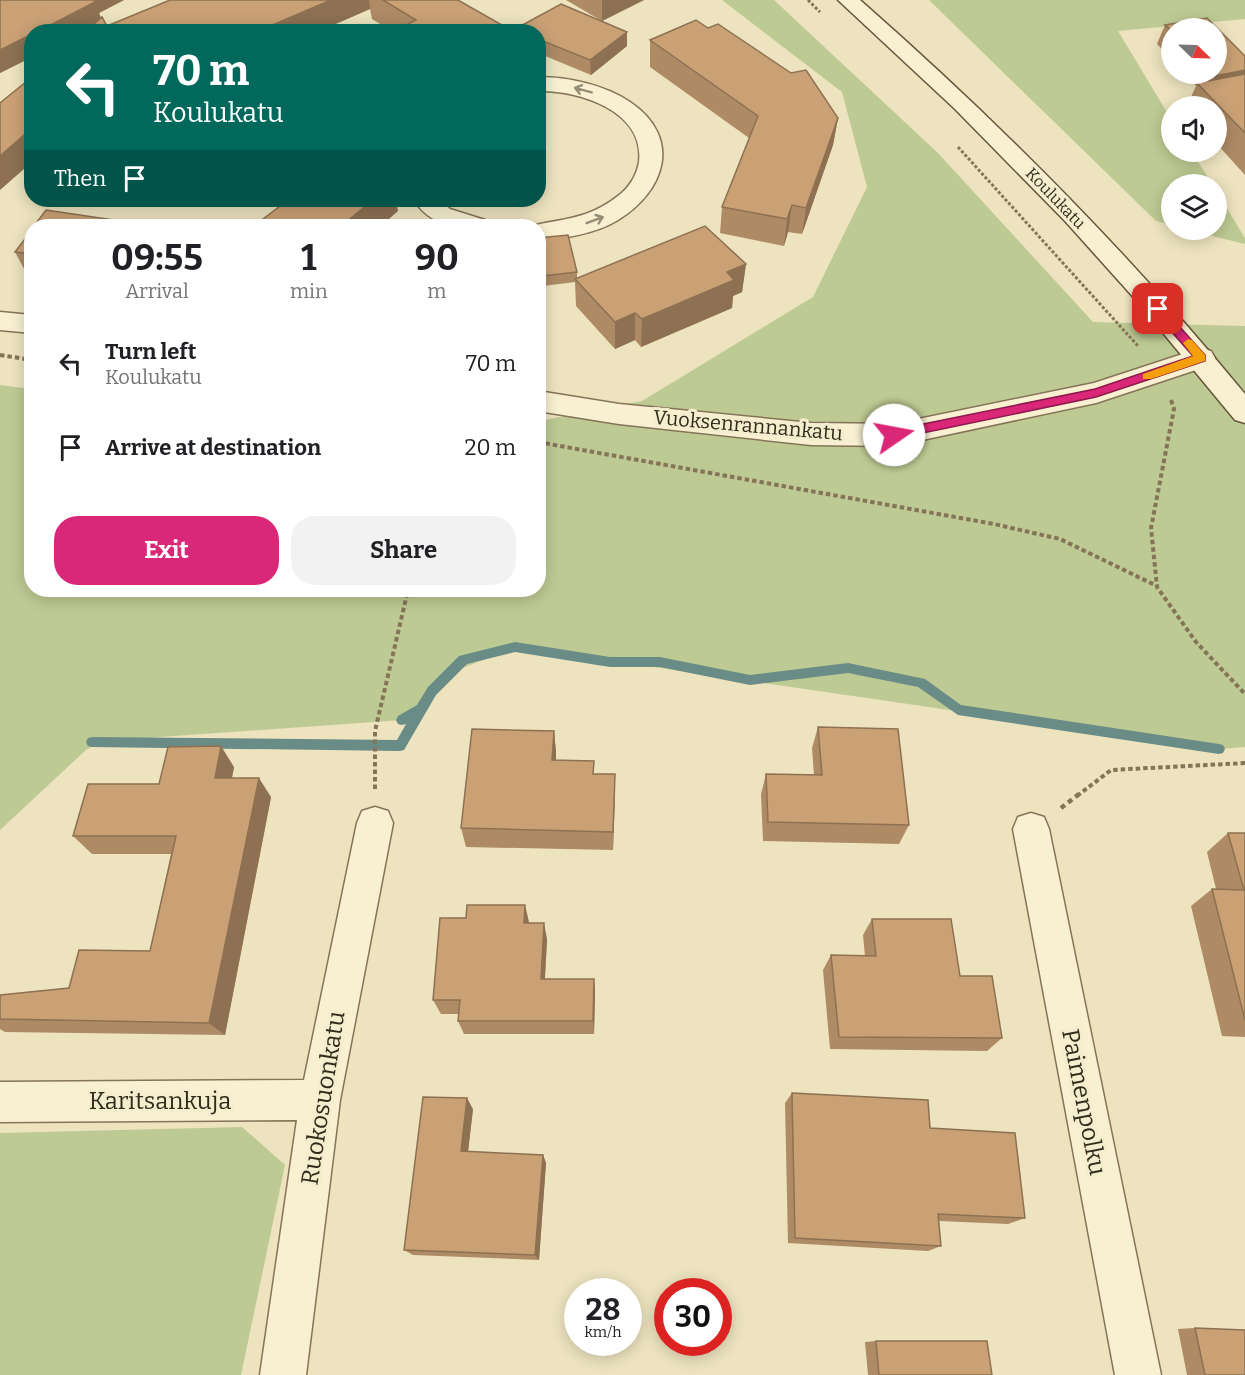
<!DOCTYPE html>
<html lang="en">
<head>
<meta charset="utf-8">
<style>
	body { margin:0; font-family:Bitter,serif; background:#f2f2f2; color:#202124; height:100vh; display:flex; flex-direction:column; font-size:22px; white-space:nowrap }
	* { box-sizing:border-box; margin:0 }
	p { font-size:20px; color:#757577 }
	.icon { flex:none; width:33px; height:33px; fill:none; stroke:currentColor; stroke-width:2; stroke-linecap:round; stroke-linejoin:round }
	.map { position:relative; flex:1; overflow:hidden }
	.details { position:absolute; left:24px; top:219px; width:522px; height:378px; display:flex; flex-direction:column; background:#fff; border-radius:24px; box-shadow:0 3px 15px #0003 }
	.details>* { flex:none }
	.guide { position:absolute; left:24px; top:24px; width:522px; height:183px; border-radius:24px; box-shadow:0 3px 15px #0003; background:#00695c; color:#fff; overflow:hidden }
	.needle { width:39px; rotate:113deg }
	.buttons { position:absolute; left:1161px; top:18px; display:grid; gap:12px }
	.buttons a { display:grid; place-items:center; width:66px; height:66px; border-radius:50%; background:#fff; box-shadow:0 3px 15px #0003; font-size:30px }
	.speed { position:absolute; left:564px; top:1278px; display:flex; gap:12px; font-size:30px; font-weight:700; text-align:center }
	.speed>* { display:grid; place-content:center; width:78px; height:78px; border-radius:50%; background:#fff; box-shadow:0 3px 15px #0003; line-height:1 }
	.speed small { font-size:15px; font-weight:400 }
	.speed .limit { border:9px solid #d22; background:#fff; color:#111 }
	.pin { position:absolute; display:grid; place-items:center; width:51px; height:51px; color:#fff; margin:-26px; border-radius:12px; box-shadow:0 3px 9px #0006 }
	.me { position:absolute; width:66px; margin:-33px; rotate:78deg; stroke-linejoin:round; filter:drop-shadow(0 0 4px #0008) }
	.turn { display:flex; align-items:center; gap:21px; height:126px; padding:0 30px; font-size:27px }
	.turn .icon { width:78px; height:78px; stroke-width:2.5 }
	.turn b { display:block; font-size:42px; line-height:51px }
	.then { display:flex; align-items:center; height:57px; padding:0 30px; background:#0003; gap:12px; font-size:22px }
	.eta { display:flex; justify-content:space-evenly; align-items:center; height:102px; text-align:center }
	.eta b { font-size:36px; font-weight:700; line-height:42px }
	.action { display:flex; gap:12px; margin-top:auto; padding:12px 30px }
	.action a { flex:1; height:69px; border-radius:24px; background:#db2777; color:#fff; font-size:24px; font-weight:700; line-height:69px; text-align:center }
	.action a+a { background:#f2f2f2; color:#202124 }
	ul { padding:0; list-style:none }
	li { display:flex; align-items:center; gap:18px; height:84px; padding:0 30px }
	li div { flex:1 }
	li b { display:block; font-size:22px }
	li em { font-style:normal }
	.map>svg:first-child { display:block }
	.green { fill:#beca93 }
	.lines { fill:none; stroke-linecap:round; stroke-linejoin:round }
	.stream { fill:#6a8c86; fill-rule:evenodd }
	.street-casing { stroke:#857458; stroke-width:3 }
	.secondary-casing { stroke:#66553b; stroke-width:3 }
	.path-far2 { stroke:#857458; stroke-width:3; stroke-dasharray:3 2; stroke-linecap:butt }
	.path-far1 { stroke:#857458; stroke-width:4; stroke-dasharray:4.5 3; stroke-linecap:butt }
	.path { stroke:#857458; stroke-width:4.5; stroke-dasharray:5 4; stroke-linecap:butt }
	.street { fill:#f8f0d1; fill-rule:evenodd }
	.secondary { fill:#f8f0d1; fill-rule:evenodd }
	.wall { fill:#ae8a65 }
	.shaded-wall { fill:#8d7152 }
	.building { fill:#caa175; stroke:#8d7152; stroke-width:1.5 }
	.oneway { stroke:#968d76 }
	.route { fill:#db2777; stroke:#8e194d; stroke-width:1.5 }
	.slow { fill:#f59e0b }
	.labels { text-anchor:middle; stroke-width:6; stroke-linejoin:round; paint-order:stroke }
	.far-street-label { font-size:16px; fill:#342a1c; stroke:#f4edce }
	.street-label { font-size:20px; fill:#342a1c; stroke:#f4edce }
	.near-street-label { font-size:24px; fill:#342a1c; stroke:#f4edce }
</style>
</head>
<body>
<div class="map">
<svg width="1245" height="1375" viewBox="0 0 1245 1375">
	<rect width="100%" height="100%" fill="#ede3bf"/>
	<path class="green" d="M 722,0 L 774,0 L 938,153 L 1093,322 L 1245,326 L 1245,747 L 1219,749 L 515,647 L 453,672 L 402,720 L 103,741 L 86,750 L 0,830 L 0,385 L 31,389 L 32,590 L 538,590 L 539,421 L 642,401 L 813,297 L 867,187 L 842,92 Z
		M 929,0 L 1245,0 L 1245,19 L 1118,31 L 1171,119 L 1172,152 L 1192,152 L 1212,184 L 1172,184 L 1171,225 L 1156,221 Z
		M 1217,192 L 1245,238 L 1245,244 L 1188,230 L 1216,230 Z
		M 242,1127 L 285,1165 L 241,1375 L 0,1375 L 0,1133 Z"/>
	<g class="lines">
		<path class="stream" d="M 515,642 L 610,657 L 660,657 L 750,675 L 848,663 L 925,679 L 961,705 L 1219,744 L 1223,745 L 1225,749 L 1223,753 L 1219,754 L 958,715 L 918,687 L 848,673 L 750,685 L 660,667 L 610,667 L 515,652 L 467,664 L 436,695 L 404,750 L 400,751 L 92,747 L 88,746 L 86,742 L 88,738 L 92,737 L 397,740 L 406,724 L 402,725 L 398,724 L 396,720 L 398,716 L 417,705 L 428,687 L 459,656 Z"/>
		<defs>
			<path id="street" d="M 538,77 C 569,77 605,85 630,102 C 683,138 665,191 618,220 C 595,234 565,238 538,241 L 538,226 L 532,226 C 565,218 589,219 618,196 C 629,188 637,175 639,162 C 645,111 579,90 538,91 Z
				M 414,200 L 440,200 L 450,209 L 485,220 L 488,226 C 459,229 431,227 414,200 Z
				M 0,312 L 32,315 L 32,333 L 0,330 Z
				M 1201,348 L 1211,351 L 1215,358 L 1211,365 L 1096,403 L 894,446 L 811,445 L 619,424 L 538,411 L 538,391 L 619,404 L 811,423 L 894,424 L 1094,383 Z
				M 375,807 L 388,811 L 393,823 L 340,1100 L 306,1375 L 260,1375 L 297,1120 L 0,1122 L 0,1082 L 304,1080 L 357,823 L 362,811 Z
				M 1031,813 L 1044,817 L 1049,829 L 1161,1375 L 1115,1375 L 1013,829 L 1018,817 Z"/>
			<path id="secondary" d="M 838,0 L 860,0 C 999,122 1127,251 1245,394 L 1245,423 L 1235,420 L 1135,299 L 1065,221 L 955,109 Z"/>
		</defs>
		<use href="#street" class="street-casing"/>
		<use href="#secondary" class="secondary-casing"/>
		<path class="path-far2" d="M 808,0 L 820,12
			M 958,147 L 1138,346"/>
		<path class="path-far1" d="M 0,355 L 32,360
			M 1171,400 L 1174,409 L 1151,528 L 1157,587 L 1196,642 L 1245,694
			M 538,442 L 994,524 L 1060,539 L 1157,586
			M 375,789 L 375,731 L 408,590
			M 1077,796 L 1111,770 L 1245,763"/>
		<path class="path" d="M 1061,808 L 1079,794"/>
		<use href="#street" class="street"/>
		<use href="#secondary" class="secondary"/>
	</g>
	<path class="wall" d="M 0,0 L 124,0 L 99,13 L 101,18 L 107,26 L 170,0 L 458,0 L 503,32 L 393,32 L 372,19 L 370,9 L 317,32 L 85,32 L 92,26 L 81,32 L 32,32 L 32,57 L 0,73 Z
		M 566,0 L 644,0 L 602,21 Z
		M 561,4 L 627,32 L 627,46 L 591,75 L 538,53 L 538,32 L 515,32 L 515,29 Z
		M 1165,25 L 1245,56 L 1245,175 L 1216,143 L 1216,106 L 1187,106 L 1196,86 L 1185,74 L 1216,74 L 1172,28 L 1172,60 L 1157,44 Z
		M 650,40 L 838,118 L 833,145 L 802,234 L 788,232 L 784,246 L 720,233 L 722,207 L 749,138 L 650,67 Z
		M 32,230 L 32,280 L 30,280 L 15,252 Z
		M 538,238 L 577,272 L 577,278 L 746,264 L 742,292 L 733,296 L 732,308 L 641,347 L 635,340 L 615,349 L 576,306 L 575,282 L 543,286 L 538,262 Z
		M 818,727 L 909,825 L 899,844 L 763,841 L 761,794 L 766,774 L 814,775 L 812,748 Z
		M 554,731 L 556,752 L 556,760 L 594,774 L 615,774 L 613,850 L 466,847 L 461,828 Z
		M 234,767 L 232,778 L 271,797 L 225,1035 L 5,1032 L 0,1029 L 0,995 L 69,988 L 150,951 L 171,854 L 92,854 L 73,836 L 159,784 Z
		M 1228,833 L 1245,833 L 1245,1037 L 1222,1036 L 1191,906 L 1212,889 L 1216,889 L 1207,852 Z
		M 872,919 L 960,976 L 1002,1038 L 987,1051 L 830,1049 L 823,970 L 831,955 L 865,956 L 863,935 Z
		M 529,923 L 547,939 L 545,979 L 594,979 L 595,993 L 594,1034 L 464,1034 L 458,1021 L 459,1014 L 441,1014 L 433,1000 Z
		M 792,1093 L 930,1128 L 1025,1218 L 1008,1224 L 939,1221 L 941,1246 L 928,1251 L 788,1243 L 785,1103 Z
		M 473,1109 L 468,1152 L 543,1155 L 546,1163 L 539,1260 L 413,1255 L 404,1250 Z
		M 1195,1328 L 1245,1375 L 1187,1375 L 1178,1329 Z
		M 876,1341 L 992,1375 L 868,1375 L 865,1342 Z"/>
	<path class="shaded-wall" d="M 93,0 L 124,0 L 99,13 L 102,21 L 81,32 L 37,32 Z
		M 331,0 L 369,0 L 370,9 L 317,32 L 258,32 L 258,31 Z
		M 602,0 L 644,0 L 602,21 Z
		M 502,25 L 503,32 L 491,32 Z
		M 627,32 L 627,46 L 591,75 L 590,60 Z
		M 32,34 L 32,57 L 0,73 L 0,50 Z
		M 1245,70 L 1245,88 L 1207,93 L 1215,76 Z
		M 838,118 L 833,145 L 802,234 L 806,208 Z
		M 32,128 L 32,162 L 0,190 L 0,156 Z
		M 373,200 L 396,200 L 398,211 L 381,226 L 341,226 Z
		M 792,205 L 788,232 L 784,246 L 787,219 Z
		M 746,264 L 742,292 L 733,296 L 732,308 L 641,347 L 642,319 L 727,272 Z
		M 635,313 L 635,340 L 615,349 L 615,322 Z
		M 554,731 L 556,752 L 555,781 L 552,760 Z
		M 221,746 L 234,767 L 228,797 L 215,778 Z
		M 615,774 L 615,794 L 613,850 L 613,832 Z
		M 259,778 L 271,797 L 225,1035 L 209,1023 Z
		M 525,905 L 529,922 L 528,939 L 524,923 Z
		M 544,923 L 547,939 L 544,993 L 541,979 Z
		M 594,979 L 595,993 L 594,1034 L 593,1021 Z
		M 467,1098 L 473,1109 L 467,1160 L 461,1151 Z
		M 543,1155 L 546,1163 L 539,1260 L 535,1255 Z"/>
	<path class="building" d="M 0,0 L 94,0 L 95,2 L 37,32 L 32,32 L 32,34 L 0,50 Z
		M 170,0 L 331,0 L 258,31 L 260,32 L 85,32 L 102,17 L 107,26 Z
		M 383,0 L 458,0 L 502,25 L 491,32 L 416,32 L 406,25 L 416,20 Z
		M 561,4 L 627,32 L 590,60 L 538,39 L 538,32 L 522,32 L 515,29 Z
		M 1207,18 L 1245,56 L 1245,70 L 1215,76 L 1212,74 L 1216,74 L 1216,28 L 1172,28 L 1172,31 L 1165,25 Z
		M 696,20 L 708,28 L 718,24 L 791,73 L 806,70 L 838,118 L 806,208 L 792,205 L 787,219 L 722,207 L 758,116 L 650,40 Z
		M 1245,74 L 1245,133 L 1197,83 Z
		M 32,77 L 32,128 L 0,156 L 0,103 Z
		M 288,200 L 373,200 L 341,226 L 254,226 Z
		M 46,210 L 154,226 L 34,226 Z
		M 705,226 L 746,264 L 727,272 L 734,280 L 642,319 L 635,313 L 615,322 L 575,279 Z
		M 32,230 L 32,254 L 15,252 Z
		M 568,235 L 577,272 L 543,276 L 538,256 L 538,238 Z
		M 818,727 L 898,729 L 909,825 L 768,822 L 766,774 L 822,775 Z
		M 472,729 L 554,731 L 552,760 L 594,761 L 593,774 L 615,774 L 613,832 L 461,828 Z
		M 221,746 L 215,778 L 259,778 L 209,1023 L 0,1019 L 0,995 L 69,988 L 79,950 L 150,951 L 176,836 L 73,836 L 88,784 L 159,784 L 168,747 Z
		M 1228,833 L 1245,833 L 1245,1020 L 1212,889 L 1244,890 Z
		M 467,905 L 525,905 L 524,923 L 544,923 L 541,979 L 594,979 L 593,1021 L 458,1021 L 460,1000 L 433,1000 L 440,918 L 466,918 Z
		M 872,919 L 951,919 L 960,976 L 992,976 L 1002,1038 L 839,1037 L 831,955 L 876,956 Z
		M 792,1093 L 928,1100 L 930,1128 L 1015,1133 L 1025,1218 L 938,1214 L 941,1246 L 795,1238 Z
		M 423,1097 L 467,1098 L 461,1151 L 543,1155 L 535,1255 L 404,1250 Z
		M 1195,1328 L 1245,1330 L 1245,1375 L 1205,1375 Z
		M 876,1341 L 987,1341 L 992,1375 L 879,1375 Z"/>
	<defs><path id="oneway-shaft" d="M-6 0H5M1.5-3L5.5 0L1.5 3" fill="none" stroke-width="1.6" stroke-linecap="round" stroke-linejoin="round" transform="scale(1.5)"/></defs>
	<g class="oneway">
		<use href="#oneway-shaft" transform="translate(583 90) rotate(-165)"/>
		<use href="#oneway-shaft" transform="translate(595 220) rotate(-20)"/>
	</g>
	<path class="route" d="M 1158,305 L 1162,307 L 1205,355 L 1205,361 L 1096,397 L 894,439 L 888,435 L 894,430 L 1095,389 L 1193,356 L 1154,312 L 1152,309 Z"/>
	<path class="slow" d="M 1188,339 L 1192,340 L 1205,355 L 1205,361 L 1151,379 L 1143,379 L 1143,374 L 1193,356 L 1183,343 Z"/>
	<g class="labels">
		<g class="far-street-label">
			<text transform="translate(1056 198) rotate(46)" y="6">Koulukatu</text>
		</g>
		<g class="street-label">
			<text transform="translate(748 425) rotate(5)" y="7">Vuoksenrannankatu</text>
		</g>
		<g class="near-street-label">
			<text transform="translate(323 1098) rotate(-81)" y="8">Ruokosuonkatu</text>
			<text x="160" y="1109">Karitsankuja</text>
			<text transform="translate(1084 1102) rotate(79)" y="8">Paimenpolku</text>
		</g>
	</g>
</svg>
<div class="buttons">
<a><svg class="needle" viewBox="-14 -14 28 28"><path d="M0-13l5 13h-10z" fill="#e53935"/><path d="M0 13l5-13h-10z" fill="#757577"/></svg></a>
<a><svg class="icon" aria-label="sound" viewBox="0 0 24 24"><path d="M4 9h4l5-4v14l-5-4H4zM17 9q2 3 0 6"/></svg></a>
<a><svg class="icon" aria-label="layers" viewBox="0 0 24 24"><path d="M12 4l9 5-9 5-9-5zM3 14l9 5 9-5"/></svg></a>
</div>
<div class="speed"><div>28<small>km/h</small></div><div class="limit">30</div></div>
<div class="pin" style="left:1158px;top:309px;background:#d93025"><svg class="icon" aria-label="arrive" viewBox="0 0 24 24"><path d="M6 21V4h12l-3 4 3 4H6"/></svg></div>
<svg class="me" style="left:894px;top:435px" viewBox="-20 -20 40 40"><circle r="19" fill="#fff"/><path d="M0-13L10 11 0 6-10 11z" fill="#db2777"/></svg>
<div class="guide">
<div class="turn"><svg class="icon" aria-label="left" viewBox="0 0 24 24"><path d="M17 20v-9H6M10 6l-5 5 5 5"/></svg><div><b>70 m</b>Koulukatu</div></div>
<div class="then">Then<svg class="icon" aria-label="arrive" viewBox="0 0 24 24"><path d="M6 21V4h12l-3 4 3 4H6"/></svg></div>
</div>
<section class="details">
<div class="eta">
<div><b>09:55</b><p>Arrival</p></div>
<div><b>1</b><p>min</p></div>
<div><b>90</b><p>m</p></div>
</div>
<ul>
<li><svg class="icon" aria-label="left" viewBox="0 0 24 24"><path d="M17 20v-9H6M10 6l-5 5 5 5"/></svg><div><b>Turn left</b><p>Koulukatu</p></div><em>70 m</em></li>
<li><svg class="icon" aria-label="arrive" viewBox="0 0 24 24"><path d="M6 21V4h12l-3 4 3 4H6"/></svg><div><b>Arrive at destination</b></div><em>20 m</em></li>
</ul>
<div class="action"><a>Exit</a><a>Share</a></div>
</section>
</div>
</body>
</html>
